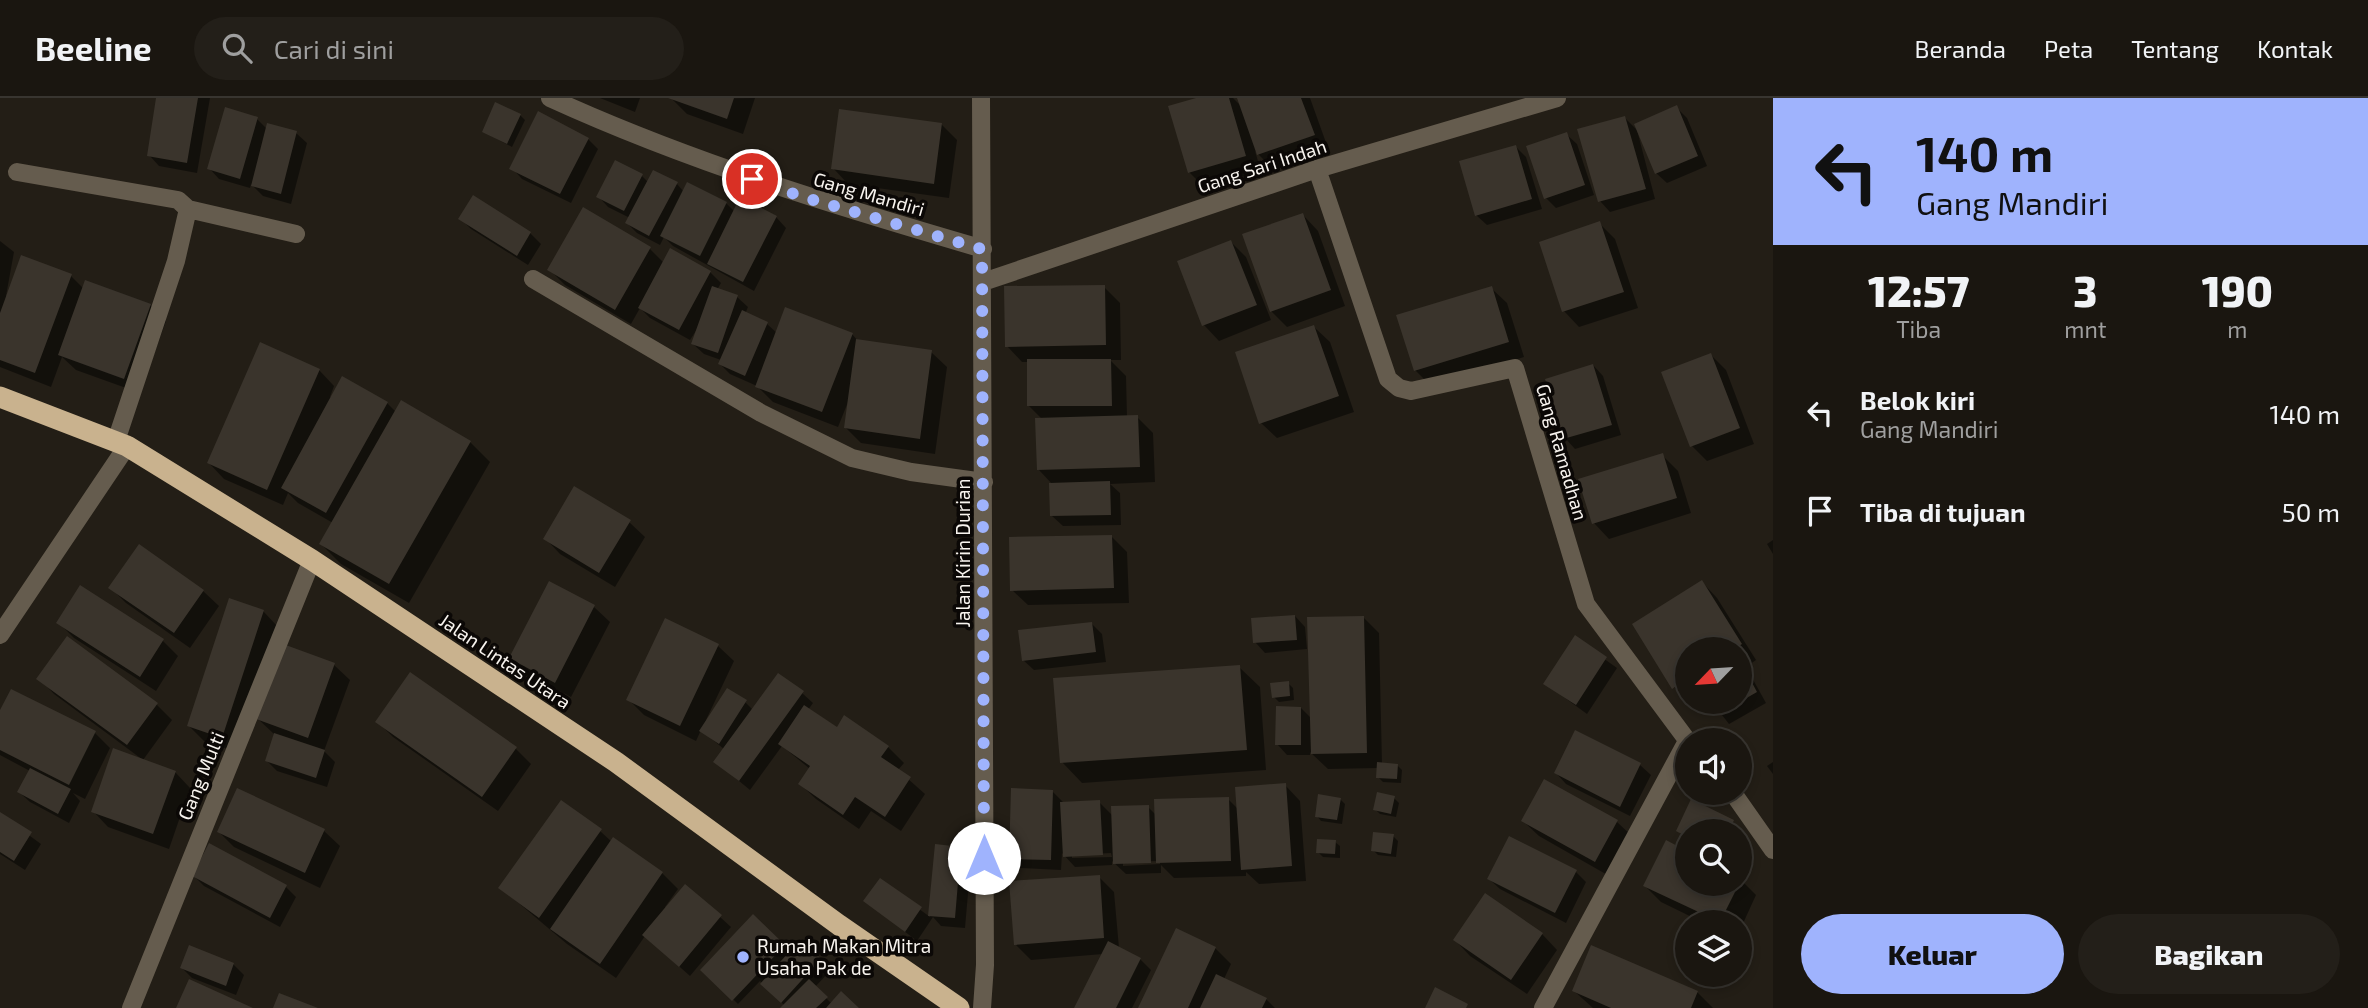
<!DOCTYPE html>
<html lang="id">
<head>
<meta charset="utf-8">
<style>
	body { margin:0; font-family:"Exo 2",sans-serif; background:#231f19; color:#f1f3f6; height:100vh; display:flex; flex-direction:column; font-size:26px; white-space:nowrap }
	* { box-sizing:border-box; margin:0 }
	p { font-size:23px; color:#9f9f9f }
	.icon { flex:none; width:38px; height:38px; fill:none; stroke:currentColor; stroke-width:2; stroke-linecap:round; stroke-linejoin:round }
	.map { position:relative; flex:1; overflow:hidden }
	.details { display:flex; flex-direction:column; background:#1a1610; width:595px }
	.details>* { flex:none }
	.guide { background:#9fb3fd; color:#111; overflow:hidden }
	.needle { width:46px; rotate:245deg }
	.controls { position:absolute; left:1675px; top:539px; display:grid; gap:14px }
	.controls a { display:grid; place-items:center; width:77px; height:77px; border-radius:50%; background:#1a1610; box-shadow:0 4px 10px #0003,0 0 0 2px #383530; font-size:35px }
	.pin { position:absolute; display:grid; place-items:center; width:60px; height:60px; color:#fff; margin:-30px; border:4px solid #fff; border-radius:50%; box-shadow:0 2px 7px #0007 }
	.me { position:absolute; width:77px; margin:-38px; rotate:0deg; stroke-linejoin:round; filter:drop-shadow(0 0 5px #0008) }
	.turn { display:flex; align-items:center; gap:24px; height:147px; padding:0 28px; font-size:32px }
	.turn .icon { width:91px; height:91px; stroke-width:2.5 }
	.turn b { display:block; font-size:49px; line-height:60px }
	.eta { display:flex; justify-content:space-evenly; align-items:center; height:119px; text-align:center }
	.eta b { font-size:42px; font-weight:800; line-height:49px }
	.button { display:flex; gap:14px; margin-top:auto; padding:14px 28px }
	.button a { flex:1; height:80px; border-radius:42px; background:#9fb3fd; color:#111; font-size:28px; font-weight:800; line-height:80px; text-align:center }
	.button a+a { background:#231f19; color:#f1f3f6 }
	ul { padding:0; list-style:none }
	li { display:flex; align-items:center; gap:21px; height:98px; padding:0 28px }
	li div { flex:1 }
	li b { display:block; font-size:26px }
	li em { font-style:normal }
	header { display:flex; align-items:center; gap:42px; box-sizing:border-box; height:98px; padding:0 35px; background:#1a1610; border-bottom:2px solid #383530 }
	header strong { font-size:33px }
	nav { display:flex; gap:38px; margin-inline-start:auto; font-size:24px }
	.search { width:490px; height:63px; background:#231f19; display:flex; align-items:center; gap:18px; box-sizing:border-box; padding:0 24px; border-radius:38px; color:#9f9f9f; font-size:26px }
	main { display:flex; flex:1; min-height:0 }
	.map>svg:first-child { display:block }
	.shadow { fill:#0007; fill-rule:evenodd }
	.building { fill:#3a342c }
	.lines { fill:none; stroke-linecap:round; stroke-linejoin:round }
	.minor { stroke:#655c4e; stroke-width:18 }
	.highway { stroke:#c9b28e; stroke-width:21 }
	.route { stroke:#9fb3fd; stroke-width:12; stroke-dasharray:0 21.6 }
	.poi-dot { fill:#9fb3fd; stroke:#0b0806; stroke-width:2.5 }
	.labels { text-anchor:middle; stroke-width:7; stroke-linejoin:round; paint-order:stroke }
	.street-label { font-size:19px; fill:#f8f4ef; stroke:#0b0806 }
	.poi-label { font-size:19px; fill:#f8f4ef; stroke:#0b0806; text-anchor:start }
</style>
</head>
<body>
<header>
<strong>Beeline</strong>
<div class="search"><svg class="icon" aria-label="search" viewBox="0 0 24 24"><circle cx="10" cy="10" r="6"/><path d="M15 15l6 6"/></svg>Cari di sini</div>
<nav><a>Beranda</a><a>Peta</a><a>Tentang</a><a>Kontak</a></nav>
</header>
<main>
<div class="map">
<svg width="1773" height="910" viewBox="0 0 1773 910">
	<rect width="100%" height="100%" fill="#231e16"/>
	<path class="shadow" d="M 158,0 L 210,0 L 197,75 L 159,68 L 149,57 Z
		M 600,0 L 640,0 L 635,14 Z
		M 755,0 L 743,36 L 687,16 L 672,1 Z
		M 1203,0 L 1233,0 L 1242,9 L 1239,0 L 1310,0 L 1329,53 L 1274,72 L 1255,53 L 1261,73 L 1205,90 L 1189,74 Z
		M 1676,9 L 1687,20 L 1707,68 L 1667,85 L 1656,75 Z
		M 520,17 L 525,22 L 512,49 L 484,34 Z
		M 1625,20 L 1637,32 L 1655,101 L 1610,114 L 1600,103 Z
		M 257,21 L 267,31 L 296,35 L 307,45 L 291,106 L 263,98 L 251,86 L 250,90 L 219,81 L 209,70 Z
		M 941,26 L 957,42 L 949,100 L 848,86 L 833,70 Z
		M 1566,36 L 1577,46 L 1594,97 L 1556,110 L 1546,100 Z
		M 588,41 L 598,51 L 571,105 L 522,81 L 512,70 Z
		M 1516,49 L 1526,59 L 1542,111 L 1487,127 L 1476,117 Z
		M 641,77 L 648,84 L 677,86 L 684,94 L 726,105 L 735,114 L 776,119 L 786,130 L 754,193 L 673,148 L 664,139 L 660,147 L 637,135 L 627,125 L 630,120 L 608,109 L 598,98 Z
		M 474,99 L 530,135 L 541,146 L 528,167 L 471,131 L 461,121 Z
		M 584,112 L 650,151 L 664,165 L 710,174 L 721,185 L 717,192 L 737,199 L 748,209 L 745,216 L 767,226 L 777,235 L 852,236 L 858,243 L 931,254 L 947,269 L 935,356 L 861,345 L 846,330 L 848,304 L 838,329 L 773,304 L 757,288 L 730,276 L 720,266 L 721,262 L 704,256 L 693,246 L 699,228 L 690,242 L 650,220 L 640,210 L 631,226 L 565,187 L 549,171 Z
		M 1303,117 L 1318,133 L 1345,208 L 1287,229 L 1271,213 Z
		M 1599,125 L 1615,141 L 1638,210 L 1579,229 L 1564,213 Z
		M 0,143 L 14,154 L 6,198 L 71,178 L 83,190 L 150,207 L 166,223 L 140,295 L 76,272 L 62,259 L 51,289 L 0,269 Z
		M 1231,144 L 1246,159 L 1271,222 L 1219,243 L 1204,227 Z
		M 1104,189 L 1120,205 L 1121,262 L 1110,262 L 1126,278 L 1127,319 L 1137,319 L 1153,335 L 1155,384 L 1110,386 L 1120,395 L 1121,427 L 1063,428 L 1052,418 L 1053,387 L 1039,372 L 1043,322 L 1028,307 L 1028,264 L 1022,264 L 1007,248 Z
		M 1491,190 L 1507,205 L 1524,259 L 1431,288 L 1415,272 Z
		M 1314,229 L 1330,244 L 1354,314 L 1277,340 L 1261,325 Z
		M 1711,257 L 1726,272 L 1754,346 L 1707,363 L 1692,348 Z
		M 1593,267 L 1603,278 L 1621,337 L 1575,351 L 1565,340 Z
		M 319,272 L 334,288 L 330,299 L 387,305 L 396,314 L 470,344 L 490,364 L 409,505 L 341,466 L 321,446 L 333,425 L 298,405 L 288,395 L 283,407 L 224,381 L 209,365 Z
		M 1662,357 L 1678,373 L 1691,415 L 1609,441 L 1594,425 Z
		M 629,424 L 645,439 L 615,489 L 560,456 L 545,440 Z
		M 1112,439 L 1127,454 L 1129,505 L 1028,507 L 1012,492 Z
		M 1773,442 L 1773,456 L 1767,446 Z
		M 1702,484 L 1717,500 L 1756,562 L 1746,569 L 1766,605 L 1729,626 L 1712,604 L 1740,604 L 1740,551 L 1687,551 L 1687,603 L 1674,589 Z
		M 111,490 L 203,493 L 219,508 L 190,550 L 126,505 Z
		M 594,509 L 610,524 L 571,599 L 527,576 L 511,560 Z
		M 263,513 L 278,529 L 237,654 L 204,643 L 189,628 Z
		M 1295,518 L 1305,529 L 1307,551 L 1265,555 L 1255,544 Z
		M 1364,520 L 1379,535 L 1382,666 L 1397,667 L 1402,672 L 1401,685 L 1383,684 L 1378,679 L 1378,670 L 1328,671 L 1310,654 L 1310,657 L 1287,657 L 1277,646 L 1301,610 L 1312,621 Z
		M 666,522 L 718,548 L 734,563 L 706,622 L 745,604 L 753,612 L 802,595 L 813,605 L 808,612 L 837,631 L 845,620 L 888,649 L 904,665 L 898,672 L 925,696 L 901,733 L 871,713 L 859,731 L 816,701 L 800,686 L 810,671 L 782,648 L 750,692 L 716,664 L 725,652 L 701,632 L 696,643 L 644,617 L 628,601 Z
		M 58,524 L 163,543 L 178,558 L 156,593 L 74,540 Z
		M 1092,526 L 1102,536 L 1106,564 L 1034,572 L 1023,562 Z
		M 1575,540 L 1617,570 L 1587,616 L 1546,586 Z
		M 334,567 L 350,582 L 324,653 L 335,664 L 327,689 L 277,673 L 267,663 L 274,636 L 258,621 Z
		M 1239,569 L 1260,589 L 1266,672 L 1082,685 L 1062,664 Z
		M 39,580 L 156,606 L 172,622 L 143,662 L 54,596 Z
		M 1288,585 L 1293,590 L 1294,602 L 1279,604 L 1274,599 Z
		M 0,616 L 95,635 L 110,650 L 85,701 L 73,695 L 80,703 L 69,725 L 30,704 L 19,694 L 30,673 L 0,657 Z
		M 378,624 L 516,651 L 531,666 L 498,713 L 393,639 Z
		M 1773,664 L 1773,676 L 1767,668 Z
		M 1640,667 L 1651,677 L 1630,718 L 1566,686 L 1556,675 Z
		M 175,674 L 190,690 L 169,751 L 108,729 L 93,713 Z
		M 1545,683 L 1617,724 L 1633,739 L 1611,779 L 1539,738 L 1523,723 Z
		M 1285,687 L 1300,703 L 1306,783 L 1259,786 L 1246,774 L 1246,778 L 1174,780 L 1161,767 L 1161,775 L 1126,776 L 1112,763 L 1112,767 L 1075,769 L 1062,755 L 1061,772 L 1021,770 L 1011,760 L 1052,693 L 1063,704 L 1099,704 L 1113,718 L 1148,709 L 1156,717 L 1228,701 L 1238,711 ZM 1111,755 L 1112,759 L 1072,760 L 1072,757 ZM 1160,763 L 1160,766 L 1123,768 L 1123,764 Z
		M 1394,700 L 1399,705 L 1396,719 L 1380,716 L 1375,711 Z
		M 1340,701 L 1345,706 L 1342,726 L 1321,723 L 1317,718 Z
		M 0,716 L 41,746 L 25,772 L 0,756 Z
		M 1733,724 L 1744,734 L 1740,742 L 1740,733 L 1687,733 L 1687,742 L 1678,733 Z
		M 324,733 L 340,748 L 320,790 L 234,749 L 219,734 Z
		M 600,733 L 612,744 L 662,775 L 678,791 L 665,809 L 667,811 L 686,788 L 731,829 L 690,878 L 645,838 L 616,880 L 567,846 L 501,790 Z
		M 1393,738 L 1398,743 L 1396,759 L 1378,757 L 1373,752 Z
		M 1335,744 L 1340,748 L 1340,760 L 1323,759 L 1318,754 Z
		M 936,748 L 960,750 L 971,761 L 965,830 L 941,828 L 933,819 L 917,843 L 865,803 L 880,782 L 930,819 Z
		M 1687,755 L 1687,786 L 1740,786 L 1740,781 L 1756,797 L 1740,832 L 1740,824 L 1702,824 L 1661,804 L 1645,788 Z
		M 1576,774 L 1586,784 L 1566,825 L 1500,791 L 1489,781 Z
		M 194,778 L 286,789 L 296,799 L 280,829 L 204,788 Z
		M 1099,779 L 1114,794 L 1119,850 L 1140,861 L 1151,872 L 1132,910 L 1076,910 L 1103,856 L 1031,862 L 1016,847 Z
		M 753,818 L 791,855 L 820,862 L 831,872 L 815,889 L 832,906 L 857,910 L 783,910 L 785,908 L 760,883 L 738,906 L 703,872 Z
		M 1542,836 L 1557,852 L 1527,896 L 1470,858 L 1455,842 Z
		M 1215,850 L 1231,866 L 1224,881 L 1266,901 L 1275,910 L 1140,910 Z
		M 233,866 L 244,877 L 236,897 L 192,880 L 182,870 Z
		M 1574,893 L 1697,894 L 1713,910 L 1593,910 Z"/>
	<path class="building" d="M 156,0 L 198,0 L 187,65 L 147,58 Z
		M 668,0 L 734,0 L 727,21 Z
		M 1196,0 L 1229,0 L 1246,58 L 1188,75 L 1168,8 Z
		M 1237,0 L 1301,0 L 1315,37 L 1257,57 Z
		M 495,4 L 521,16 L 507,46 L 482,34 Z
		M 1677,7 L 1698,58 L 1655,76 L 1634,26 Z
		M 225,9 L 258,19 L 240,81 L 207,71 Z
		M 839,11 L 942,25 L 934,86 L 831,71 Z
		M 538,13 L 589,40 L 560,96 L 509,71 Z
		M 1625,18 L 1646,91 L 1598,104 L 1577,31 Z
		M 267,25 L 297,33 L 281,96 L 251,88 Z
		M 1567,34 L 1585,87 L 1544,101 L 1526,48 Z
		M 1516,47 L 1532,101 L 1475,118 L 1459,63 Z
		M 615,62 L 643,76 L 624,113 L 596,99 Z
		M 653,72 L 678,84 L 649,138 L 625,125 Z
		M 687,84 L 727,104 L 700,158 L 660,138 Z
		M 473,97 L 531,134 L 517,158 L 458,121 Z
		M 740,99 L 777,118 L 743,184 L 707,166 Z
		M 583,109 L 651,149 L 615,212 L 547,172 Z
		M 1303,115 L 1331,192 L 1270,214 L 1242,136 Z
		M 1600,123 L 1624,194 L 1562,214 L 1539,144 Z
		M 1231,142 L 1257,207 L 1202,228 L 1177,163 Z
		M 670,150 L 711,173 L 679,232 L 638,210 Z
		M 21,157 L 72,176 L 35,275 L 0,262 L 0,215 Z
		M 85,182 L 151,206 L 124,281 L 58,257 Z
		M 1105,187 L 1106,247 L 1005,249 L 1004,188 Z
		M 712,188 L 738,197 L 718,255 L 691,246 Z
		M 1492,188 L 1509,244 L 1414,273 L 1396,217 Z
		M 785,209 L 853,235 L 822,314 L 755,289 Z
		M 742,212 L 768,224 L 745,278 L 718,266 Z
		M 1314,227 L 1339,298 L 1259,326 L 1235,254 Z
		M 856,241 L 932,252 L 920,341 L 844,330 Z
		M 260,244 L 320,271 L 267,392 L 207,365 Z
		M 1711,255 L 1740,330 L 1690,349 L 1661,274 Z
		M 1027,261 L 1111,261 L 1112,308 L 1027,308 Z
		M 1593,266 L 1612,327 L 1563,341 L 1545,281 Z
		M 342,278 L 388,304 L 326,415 L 281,390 Z
		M 401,302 L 471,343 L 389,486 L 319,446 Z
		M 1138,317 L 1140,369 L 1037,372 L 1035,320 Z
		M 1663,355 L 1677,400 L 1592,426 L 1578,381 Z
		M 1110,383 L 1111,417 L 1050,418 L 1049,385 Z
		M 574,388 L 631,422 L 599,475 L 543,441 Z
		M 1112,437 L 1114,490 L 1010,493 L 1009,439 Z
		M 139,446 L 204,492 L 174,535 L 108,490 Z
		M 1702,482 L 1742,546 L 1734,551 L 1687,551 L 1687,581 L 1672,591 L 1632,526 Z
		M 549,483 L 595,507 L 555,585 L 509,560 Z
		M 80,487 L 164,541 L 140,579 L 56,525 Z
		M 229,500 L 264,512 L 222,640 L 187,628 Z
		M 1295,517 L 1297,542 L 1253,545 L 1251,520 Z
		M 1364,518 L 1367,655 L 1311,656 L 1307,519 Z
		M 665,520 L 719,546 L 680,628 L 626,602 Z
		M 1092,524 L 1096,554 L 1022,563 L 1018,532 Z
		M 1575,537 L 1607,559 L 1576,607 L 1543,586 Z
		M 67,538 L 158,605 L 127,647 L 36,581 Z
		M 283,546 L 335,565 L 308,640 L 256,621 Z
		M 1740,562 L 1757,594 L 1717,617 L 1710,604 L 1740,604 Z
		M 1240,567 L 1247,652 L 1060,665 L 1053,580 Z
		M 410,574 L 517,649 L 482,699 L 375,624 Z
		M 778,575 L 804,593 L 739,683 L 713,664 Z
		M 1289,583 L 1290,598 L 1272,600 L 1270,585 Z
		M 727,590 L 747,602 L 719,646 L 699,633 Z
		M 11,591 L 96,633 L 69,687 L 0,652 L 0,612 Z
		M 804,607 L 837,629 L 844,617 L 889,648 L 881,659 L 911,679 L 885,719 L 855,699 L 843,717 L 798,686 L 810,668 L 778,646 Z
		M 1276,608 L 1301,609 L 1301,647 L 1275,647 Z
		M 1575,632 L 1641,665 L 1620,709 L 1554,675 Z
		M 274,635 L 325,652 L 316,680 L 265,663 Z
		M 113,650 L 176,673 L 153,736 L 91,714 Z
		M 1377,664 L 1398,666 L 1397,681 L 1376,680 Z
		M 30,670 L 71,691 L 58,716 L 17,694 Z
		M 1544,681 L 1618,722 L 1595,764 L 1521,723 Z
		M 1286,685 L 1292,768 L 1241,772 L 1235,689 Z
		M 237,690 L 325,731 L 305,775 L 217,734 Z
		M 1011,690 L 1053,692 L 1051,762 L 1009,761 Z
		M 1377,694 L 1395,698 L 1391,716 L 1373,712 Z
		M 1318,696 L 1341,700 L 1337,722 L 1315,719 Z
		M 1229,699 L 1231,763 L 1156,765 L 1154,701 Z
		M 1691,701 L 1734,722 L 1729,733 L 1687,733 L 1687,739 L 1676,733 Z
		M 561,702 L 602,731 L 539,820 L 498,790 Z
		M 1100,702 L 1103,757 L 1063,759 L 1060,704 Z
		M 1149,707 L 1151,765 L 1113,766 L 1111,708 Z
		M 0,714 L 32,734 L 14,763 L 0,754 Z
		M 1373,734 L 1394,736 L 1391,756 L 1371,753 Z
		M 1509,738 L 1577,772 L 1555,815 L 1487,781 Z
		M 613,739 L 663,774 L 600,866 L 550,831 Z
		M 1317,741 L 1336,742 L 1335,756 L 1316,755 Z
		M 1666,742 L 1687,753 L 1687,786 L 1739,786 L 1720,824 L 1643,788 Z
		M 209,745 L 287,787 L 270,820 L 192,778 Z
		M 935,746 L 961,749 L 955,820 L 928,818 Z
		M 1100,777 L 1104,840 L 1014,847 L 1009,783 Z
		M 880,780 L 922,809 L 905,834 L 863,803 Z
		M 685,786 L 722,817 L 679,869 L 642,837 Z
		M 1485,795 L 1543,835 L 1511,882 L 1453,842 Z
		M 753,816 L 785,847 L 732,903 L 700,872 Z
		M 1176,830 L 1216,849 L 1188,910 L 1138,910 Z
		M 801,841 L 821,861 L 781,905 L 760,886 Z
		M 1108,843 L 1141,860 L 1116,910 L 1074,910 Z
		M 189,847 L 234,865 L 226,888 L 180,870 Z
		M 1591,847 L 1698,893 L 1691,910 L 1611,910 L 1572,893 Z
		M 1216,876 L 1267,900 L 1262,910 L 1200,910 Z
		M 189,881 L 253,910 L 176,910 Z
		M 809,881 L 828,899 L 816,910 L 780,910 Z
		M 1435,889 L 1468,906 L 1466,910 L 1425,910 Z
		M 841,893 L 859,910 L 826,910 Z
		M 279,895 L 318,910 L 273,910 Z"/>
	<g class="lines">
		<path class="minor" d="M 550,0 C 690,64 835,108 983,151
			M 981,0 L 985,867 L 982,910
			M 1317,71 L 1388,281 L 1399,290 L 1411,293 L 1515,270 L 1586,506 L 1687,642
			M 17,74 L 178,102 L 188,111 L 176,163 L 116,343
			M 188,111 L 296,136
			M 533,181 L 761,315 L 852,360 L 911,374 L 984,384
			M 983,184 L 1317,71 L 1557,0
			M 0,537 L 127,348
			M 1733,695 L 1773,752
			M 131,910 L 312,462
			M 1543,910 L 1687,643"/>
		<path class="highway" d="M 0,299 L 127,348 L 312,462 L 616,664 L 839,827 L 959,910"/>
	</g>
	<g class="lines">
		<path class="route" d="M 752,81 L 803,99 L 982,151 L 984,760"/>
	</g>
	<circle class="poi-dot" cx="743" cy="859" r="7"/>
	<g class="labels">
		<g class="street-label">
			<text transform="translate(1262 68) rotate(-18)" y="7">Gang Sari Indah</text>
			<text transform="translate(869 96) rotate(16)" y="7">Gang Mandiri</text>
			<text transform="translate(1562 354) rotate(74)" y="7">Gang Ramadhan</text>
			<text transform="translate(963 455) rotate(-90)" y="7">Jalan Kirin Durian</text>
			<text transform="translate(505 563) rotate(34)" y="7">Jalan Lintas Utara</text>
			<text transform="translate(201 678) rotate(-68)" y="7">Gang Multi</text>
		</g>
		<g class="poi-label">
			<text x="757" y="855">Rumah Makan Mitra<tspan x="757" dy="22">Usaha Pak de</tspan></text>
		</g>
	</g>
</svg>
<div class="controls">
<a><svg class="needle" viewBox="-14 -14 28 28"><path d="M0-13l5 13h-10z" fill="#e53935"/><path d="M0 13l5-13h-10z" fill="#9f9f9f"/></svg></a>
<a><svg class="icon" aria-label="sound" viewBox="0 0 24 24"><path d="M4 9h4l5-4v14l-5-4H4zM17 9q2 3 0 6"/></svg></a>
<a><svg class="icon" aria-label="search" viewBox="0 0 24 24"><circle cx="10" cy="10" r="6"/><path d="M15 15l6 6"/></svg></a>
<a><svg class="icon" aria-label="layers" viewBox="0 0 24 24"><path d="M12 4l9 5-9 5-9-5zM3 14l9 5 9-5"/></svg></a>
</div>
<div class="pin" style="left:752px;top:81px;background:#d93025"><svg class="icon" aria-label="arrive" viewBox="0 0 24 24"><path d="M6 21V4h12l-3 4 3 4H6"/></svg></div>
<svg class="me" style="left:984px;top:760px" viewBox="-20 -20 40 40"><circle r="19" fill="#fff"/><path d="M0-13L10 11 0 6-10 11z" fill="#9fb3fd"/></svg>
</div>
<section class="details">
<div class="guide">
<div class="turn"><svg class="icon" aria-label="left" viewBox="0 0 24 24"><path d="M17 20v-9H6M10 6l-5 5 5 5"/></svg><div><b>140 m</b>Gang Mandiri</div></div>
</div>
<div class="eta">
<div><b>12:57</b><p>Tiba</p></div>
<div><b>3</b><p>mnt</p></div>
<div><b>190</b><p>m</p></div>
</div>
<ul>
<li><svg class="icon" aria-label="left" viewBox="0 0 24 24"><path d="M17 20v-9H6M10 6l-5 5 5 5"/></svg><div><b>Belok kiri</b><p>Gang Mandiri</p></div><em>140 m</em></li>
<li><svg class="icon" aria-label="arrive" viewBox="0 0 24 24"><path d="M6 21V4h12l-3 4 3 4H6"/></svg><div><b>Tiba di tujuan</b></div><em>50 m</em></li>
</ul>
<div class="button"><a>Keluar</a><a>Bagikan</a></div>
</section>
</main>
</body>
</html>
